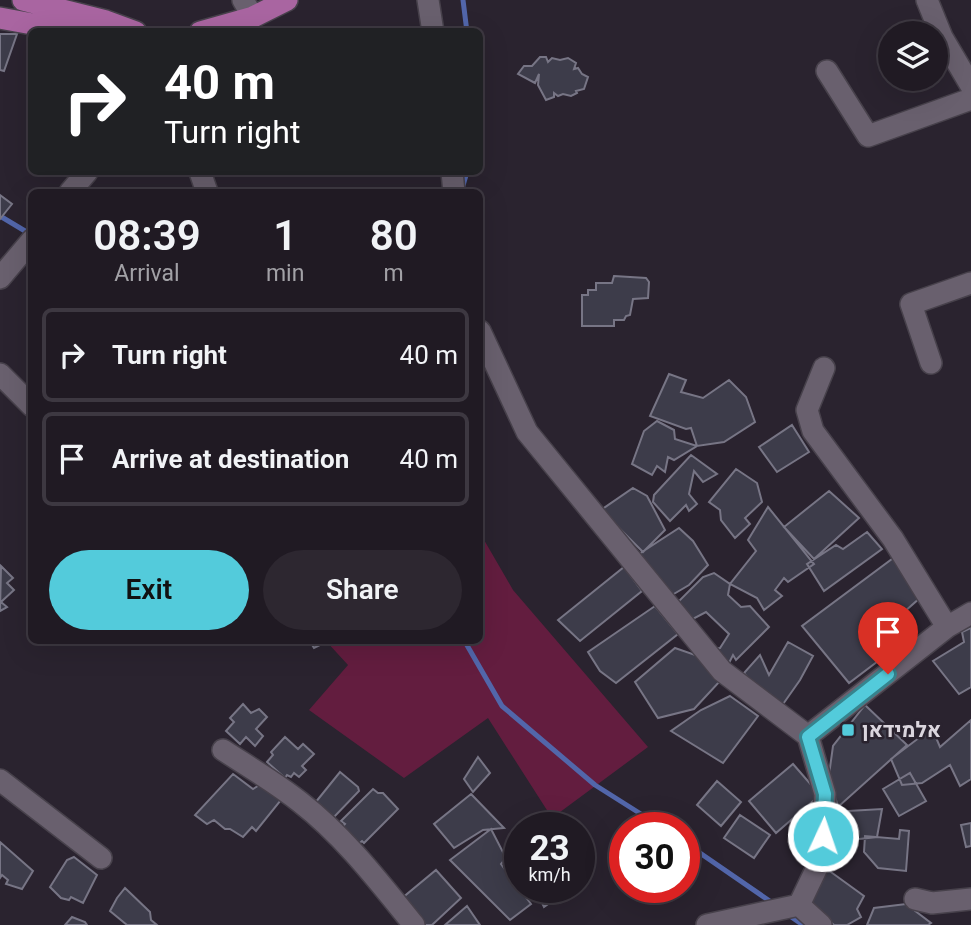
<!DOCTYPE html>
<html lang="en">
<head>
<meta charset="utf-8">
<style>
	body { margin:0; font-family:Roboto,Heebo,sans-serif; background:#2d2730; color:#f1f3f6; height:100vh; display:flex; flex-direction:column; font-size:26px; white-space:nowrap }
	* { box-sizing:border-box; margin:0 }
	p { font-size:23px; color:#a2a1a6 }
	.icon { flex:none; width:38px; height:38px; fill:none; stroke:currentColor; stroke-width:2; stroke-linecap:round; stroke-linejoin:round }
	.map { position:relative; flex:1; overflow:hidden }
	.panel { position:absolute; left:28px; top:189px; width:455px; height:455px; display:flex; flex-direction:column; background:#201a23; border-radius:10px; box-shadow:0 7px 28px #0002,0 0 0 2px #3d3841 }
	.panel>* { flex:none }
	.guide { position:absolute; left:28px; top:28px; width:455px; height:147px; border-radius:10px; box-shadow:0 7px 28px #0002,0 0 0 2px #3d3841; background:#202124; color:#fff; overflow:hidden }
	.fabs { position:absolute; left:878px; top:21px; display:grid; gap:14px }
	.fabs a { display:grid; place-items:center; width:70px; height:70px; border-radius:50%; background:#201a23; box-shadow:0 7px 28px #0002,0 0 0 2px #3d3841; font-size:35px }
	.speed { position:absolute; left:504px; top:812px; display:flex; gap:14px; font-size:35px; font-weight:700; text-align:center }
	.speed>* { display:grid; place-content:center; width:91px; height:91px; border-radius:50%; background:#201a23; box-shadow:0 7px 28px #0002,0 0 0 2px #3d3841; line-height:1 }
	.speed small { font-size:18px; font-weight:400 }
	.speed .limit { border:10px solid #d22; background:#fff; color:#111 }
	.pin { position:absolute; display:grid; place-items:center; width:60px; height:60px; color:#fff; margin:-72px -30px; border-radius:50% 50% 50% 0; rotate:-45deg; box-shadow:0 0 7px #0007 }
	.pin .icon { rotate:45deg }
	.me { position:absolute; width:77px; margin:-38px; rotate:3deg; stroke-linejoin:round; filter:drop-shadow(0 0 5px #0008) }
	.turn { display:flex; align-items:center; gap:24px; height:147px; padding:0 21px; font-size:32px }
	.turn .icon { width:91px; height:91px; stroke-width:2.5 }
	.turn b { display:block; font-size:49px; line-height:60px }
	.eta { display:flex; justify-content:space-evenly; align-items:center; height:119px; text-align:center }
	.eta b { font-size:42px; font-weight:600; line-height:49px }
	.primary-button { display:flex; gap:14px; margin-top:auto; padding:14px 21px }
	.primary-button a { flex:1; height:80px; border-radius:42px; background:#53cbdb; color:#111; font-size:28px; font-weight:600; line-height:80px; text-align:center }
	.primary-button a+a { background:#2d2730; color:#f1f3f6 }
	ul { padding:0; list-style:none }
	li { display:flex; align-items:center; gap:21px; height:94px; margin:0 14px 10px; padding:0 7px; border:4px solid #3d3841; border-radius:10px }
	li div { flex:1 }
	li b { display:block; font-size:26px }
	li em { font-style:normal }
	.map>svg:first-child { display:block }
	.green { fill:#631d3f }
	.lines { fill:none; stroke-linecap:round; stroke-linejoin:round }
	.stream { stroke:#5266aa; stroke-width:5 }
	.building { fill:#3d3c4a; stroke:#777585; stroke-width:2 }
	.minor-casing { stroke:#47414b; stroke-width:24 }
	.major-casing { stroke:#47414b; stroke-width:24 }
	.minor { stroke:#69606e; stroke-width:21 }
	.major { stroke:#a965a1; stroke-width:21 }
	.route-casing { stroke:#36848e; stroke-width:18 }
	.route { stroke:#53cbdb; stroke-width:12 }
	.poi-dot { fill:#53cbdb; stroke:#2a232f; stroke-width:2.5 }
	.labels { text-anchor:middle; stroke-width:5; stroke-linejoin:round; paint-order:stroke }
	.poi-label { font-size:21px; font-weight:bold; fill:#dbd6de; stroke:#2a232f; text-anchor:start }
</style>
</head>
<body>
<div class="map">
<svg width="971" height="925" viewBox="0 0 971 925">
	<rect width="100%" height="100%" fill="#2a232f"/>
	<path class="green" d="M 480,533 L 513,590 L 648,747 L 552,818 L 488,718 L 404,778 L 309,710 L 348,665 L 326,641 L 480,640 Z"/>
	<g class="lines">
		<path class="stream" d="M 463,0 L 467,32
			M 461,192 L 467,172
			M 0,216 L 30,234
			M 464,640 L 502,706 L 595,785 L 663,828
			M 684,842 L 774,904
			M 787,914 L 803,925"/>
	</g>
	<path class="building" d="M 0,34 L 17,34 L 4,71 L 0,70 Z
		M 540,57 L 546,57 L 548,62 L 552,58 L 560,60 L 568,58 L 576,63 L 574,69 L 578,68 L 582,74 L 588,77 L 584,89 L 576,91 L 577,93 L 571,96 L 563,94 L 558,96 L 554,93 L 554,97 L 546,100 L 538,85 L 539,74 L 535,83 L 518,74 L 524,66 L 532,66 Z
		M 0,195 L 12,204 L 0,219 Z
		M 614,276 L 646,278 L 649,282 L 648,298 L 633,299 L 630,315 L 626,316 L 624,320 L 614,320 L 614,326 L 582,326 L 582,295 L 588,295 L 588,290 L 596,290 L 596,283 L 612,283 Z
		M 669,374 L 686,380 L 681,392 L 703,398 L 729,380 L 746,397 L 755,422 L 724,442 L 697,446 L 691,428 L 686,429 L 650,416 Z
		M 657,421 L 674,430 L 675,439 L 697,446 L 674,460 L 668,457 L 665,472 L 657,466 L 652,475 L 632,464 L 644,431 Z
		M 792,425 L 809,452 L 777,472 L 759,447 Z
		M 691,455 L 717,474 L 703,482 L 694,471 L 689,494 L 697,504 L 689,511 L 686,505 L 670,521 L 653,502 L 654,495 Z
		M 736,469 L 757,483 L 762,502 L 745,518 L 750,524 L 735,538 L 721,520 L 720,510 L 709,502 Z
		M 633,488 L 647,496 L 665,530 L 643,552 L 601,510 Z
		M 829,491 L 859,518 L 814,559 L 784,527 Z
		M 768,507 L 814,564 L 788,582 L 784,578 L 775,590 L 782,596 L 764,610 L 757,598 L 730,584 L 756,551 L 748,540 Z
		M 679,528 L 693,541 L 708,565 L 689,585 L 672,595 L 639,554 Z
		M 867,532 L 882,549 L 824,591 L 807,564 L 836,545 L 843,549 Z
		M 896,556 L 921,597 L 886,628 L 903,653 L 893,663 L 886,655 L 849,683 L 802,626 Z
		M 1,566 L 13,578 L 7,583 L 14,590 L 1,602 L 7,607 L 0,611 Z
		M 624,567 L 642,591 L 580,641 L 558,620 Z
		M 714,573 L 730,584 L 728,595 L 741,607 L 750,606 L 769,627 L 736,660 L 733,655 L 727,667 L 711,649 L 720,648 L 729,634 L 706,612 L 689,621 L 676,604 L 703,577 Z
		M 655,606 L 678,634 L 616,683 L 600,671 L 588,652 Z
		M 971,628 L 971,687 L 959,694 L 933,661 L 964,642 L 962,632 Z
		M 309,640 L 330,640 L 314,648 Z
		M 788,642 L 813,656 L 800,680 L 781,707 L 760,694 L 744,673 L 760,655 L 769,675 Z
		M 675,648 L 704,658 L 721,680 L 694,709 L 658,718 L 635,682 Z
		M 730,696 L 758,716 L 723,763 L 671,731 L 701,710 Z
		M 243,704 L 251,713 L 259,709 L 267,717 L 256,729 L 263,736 L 255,746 L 246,737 L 240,744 L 226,731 L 234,722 L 230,718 Z
		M 865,705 L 907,745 L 838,807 L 829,775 L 833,746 Z
		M 971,720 L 971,779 L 960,786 L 950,765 L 922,783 L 902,785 L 891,759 L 932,728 L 940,747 Z
		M 285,737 L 298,749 L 303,744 L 314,754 L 302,766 L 306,770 L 299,777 L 294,773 L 291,777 L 287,775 L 285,778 L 267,762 L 273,755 L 271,752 Z
		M 478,757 L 490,773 L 473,792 L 464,779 Z
		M 793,764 L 820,795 L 776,833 L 749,801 Z
		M 340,772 L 358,787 L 359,791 L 334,817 L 330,817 L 315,803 Z
		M 910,773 L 926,801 L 899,816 L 883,789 Z
		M 233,774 L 253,789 L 261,784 L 281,800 L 256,831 L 252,827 L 243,837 L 230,829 L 225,829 L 214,820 L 207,824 L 195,815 Z
		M 717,781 L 741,802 L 721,826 L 697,805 Z
		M 373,789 L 378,793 L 383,793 L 398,809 L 364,843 L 362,841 L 355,847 L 337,833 L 345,824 L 341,821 Z
		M 471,794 L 504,828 L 483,830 L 454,848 L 434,824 Z
		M 882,809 L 877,837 L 832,842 L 831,812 Z
		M 740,815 L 770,835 L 754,858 L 724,838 Z
		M 971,823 L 971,846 L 966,847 L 961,825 Z
		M 491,829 L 506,858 L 501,864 L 531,904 L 510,920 L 450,860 Z
		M 900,830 L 909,831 L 906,871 L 878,868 L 864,852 L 865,836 L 899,839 Z
		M 0,842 L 33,871 L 22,889 L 6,884 L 8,880 L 2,875 L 0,878 Z
		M 74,857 L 97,875 L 83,903 L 71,897 L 69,900 L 61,898 L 50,887 L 67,860 Z
		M 824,867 L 864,896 L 857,909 L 861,917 L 847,925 L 834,925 L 807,901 Z
		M 436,870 L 461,898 L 432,925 L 422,925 L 401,899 Z
		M 525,887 L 571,887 L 573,890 L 561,902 L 558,897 L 544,907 L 538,894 L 534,897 Z
		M 125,888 L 150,912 L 151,920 L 157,925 L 127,925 L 110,911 L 117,898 Z
		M 906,904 L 931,923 L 928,925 L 867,925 L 874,908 Z
		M 467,906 L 480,925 L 445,925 Z
		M 72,917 L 85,922 L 87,925 L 65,925 Z"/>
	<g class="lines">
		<defs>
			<path id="minor" d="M 243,0 L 253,17
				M 428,0 L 433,32
				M 927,0 L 942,37 L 971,86
				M 827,71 L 868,136 L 971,99
				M 200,172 L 207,192
				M 452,172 L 454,192
				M 70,192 L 87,172
				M 0,278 L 32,240
				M 480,331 L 527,432 L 722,671 L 808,736
				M 931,363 L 911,304 L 971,283
				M 824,368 L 807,410 L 813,431 L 893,539 L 947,627
				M 0,374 L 32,406
				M 223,750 C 249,767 276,783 300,802 C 344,836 379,882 414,925
				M 0,780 L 101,858
				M 915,899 L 932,903 L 971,899
				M 799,905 L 821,925
				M 707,925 L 799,905 L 822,857 L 825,794 L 808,736 L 947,627 L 971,613"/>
			<path id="major" d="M 23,0 L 106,21 L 136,32
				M 0,18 L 76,32
				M 200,32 L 253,17 L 287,0"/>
		</defs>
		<use href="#minor" class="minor-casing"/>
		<use href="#major" class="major-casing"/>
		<use href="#minor" class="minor"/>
		<use href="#major" class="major"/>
	</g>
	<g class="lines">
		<defs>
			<path id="route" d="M 823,836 L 825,794 L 808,737 L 888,674"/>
		</defs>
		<use href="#route" class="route-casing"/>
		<use href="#route" class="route"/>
	</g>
	<rect class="poi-dot" x="841" y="723" width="14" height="14" rx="3.5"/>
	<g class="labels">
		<g class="poi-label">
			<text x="862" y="737">אלמידאן</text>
		</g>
	</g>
</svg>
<div class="fabs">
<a><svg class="icon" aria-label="layers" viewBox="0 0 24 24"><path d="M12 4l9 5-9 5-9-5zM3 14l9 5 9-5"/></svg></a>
</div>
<div class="speed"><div>23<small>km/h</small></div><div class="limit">30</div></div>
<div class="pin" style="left:888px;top:674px;background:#d93025"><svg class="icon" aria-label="arrive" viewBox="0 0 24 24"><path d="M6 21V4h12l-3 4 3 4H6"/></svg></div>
<svg class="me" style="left:823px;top:836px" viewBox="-20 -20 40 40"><circle r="17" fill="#53cbdb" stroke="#fff" stroke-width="3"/><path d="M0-11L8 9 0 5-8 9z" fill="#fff"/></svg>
<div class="guide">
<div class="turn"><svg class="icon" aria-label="right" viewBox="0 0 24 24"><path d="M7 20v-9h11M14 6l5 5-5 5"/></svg><div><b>40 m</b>Turn right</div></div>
</div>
<section class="panel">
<div class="eta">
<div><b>08:39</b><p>Arrival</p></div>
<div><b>1</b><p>min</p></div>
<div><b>80</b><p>m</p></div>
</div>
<ul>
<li><svg class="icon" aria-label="right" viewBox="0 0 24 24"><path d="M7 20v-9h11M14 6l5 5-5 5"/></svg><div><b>Turn right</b></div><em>40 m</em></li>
<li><svg class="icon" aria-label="arrive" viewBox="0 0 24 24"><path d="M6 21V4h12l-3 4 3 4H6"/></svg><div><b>Arrive at destination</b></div><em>40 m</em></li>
</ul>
<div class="primary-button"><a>Exit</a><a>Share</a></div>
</section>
</div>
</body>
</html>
